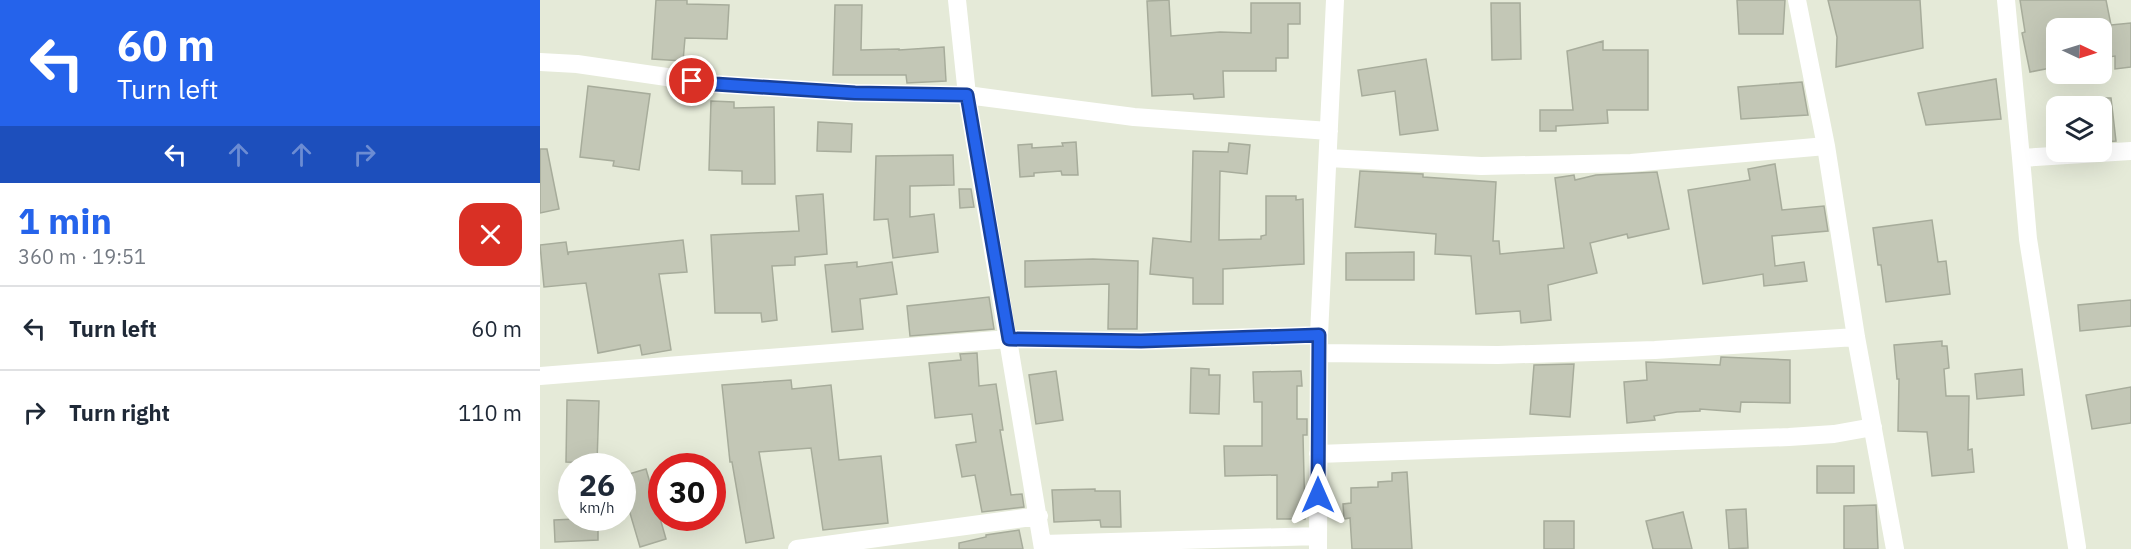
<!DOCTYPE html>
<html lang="en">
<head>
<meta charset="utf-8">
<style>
	body { margin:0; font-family:"IBM Plex Sans",sans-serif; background:#f6f6f7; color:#1f2937; height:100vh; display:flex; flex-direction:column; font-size:22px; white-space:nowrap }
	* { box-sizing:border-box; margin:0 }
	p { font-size:20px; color:#747a83 }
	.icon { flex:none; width:33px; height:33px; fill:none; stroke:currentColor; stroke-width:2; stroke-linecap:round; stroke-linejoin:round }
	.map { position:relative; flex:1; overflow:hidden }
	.side { display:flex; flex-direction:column; background:#fff; width:540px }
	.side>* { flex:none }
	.banner { background:#2563eb; color:#fff; overflow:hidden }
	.needle { width:39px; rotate:94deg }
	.tools { position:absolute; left:1506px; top:18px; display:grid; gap:12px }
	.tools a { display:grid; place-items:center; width:66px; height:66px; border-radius:12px; background:#fff; box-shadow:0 6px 24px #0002; font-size:30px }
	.speed { position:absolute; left:18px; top:453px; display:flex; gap:12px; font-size:30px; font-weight:700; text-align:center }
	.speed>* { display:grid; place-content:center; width:78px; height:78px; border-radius:50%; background:#fff; box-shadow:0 6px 24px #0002; line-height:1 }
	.speed small { font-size:15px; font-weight:400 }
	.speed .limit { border:9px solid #d22; background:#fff; color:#111 }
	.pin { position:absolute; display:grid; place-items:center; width:51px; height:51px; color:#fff; margin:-26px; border:3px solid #fff; border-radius:50%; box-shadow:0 2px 6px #0007 }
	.me { position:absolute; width:66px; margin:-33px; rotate:0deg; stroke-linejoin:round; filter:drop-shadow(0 0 4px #0008) }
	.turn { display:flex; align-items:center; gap:21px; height:126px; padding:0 18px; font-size:27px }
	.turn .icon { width:78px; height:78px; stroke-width:2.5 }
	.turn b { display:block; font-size:42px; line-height:51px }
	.lanes { display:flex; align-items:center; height:57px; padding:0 18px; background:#0003; justify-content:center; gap:30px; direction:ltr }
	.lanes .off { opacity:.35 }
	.round { display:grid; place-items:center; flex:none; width:63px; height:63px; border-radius:18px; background:#f6f6f7 }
	.head { display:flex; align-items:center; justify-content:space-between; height:102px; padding:0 18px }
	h1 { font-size:36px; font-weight:700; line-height:45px; color:#2563eb }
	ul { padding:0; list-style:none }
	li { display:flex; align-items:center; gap:18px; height:84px; padding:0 18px; border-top:2px solid #e0e1e3 }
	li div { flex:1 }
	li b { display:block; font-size:22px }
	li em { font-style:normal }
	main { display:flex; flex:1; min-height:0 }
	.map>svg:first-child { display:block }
	.building { fill:#c3c7b6; stroke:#a7ac9b; stroke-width:1.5 }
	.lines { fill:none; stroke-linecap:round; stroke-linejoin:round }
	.minor { stroke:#fff; stroke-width:18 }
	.route-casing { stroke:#184099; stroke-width:15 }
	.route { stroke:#2563eb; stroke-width:10 }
</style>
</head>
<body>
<main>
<section class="side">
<div class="banner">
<div class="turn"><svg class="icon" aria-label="left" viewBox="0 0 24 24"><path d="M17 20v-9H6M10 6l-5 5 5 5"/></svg><div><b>60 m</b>Turn left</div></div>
<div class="lanes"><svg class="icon" aria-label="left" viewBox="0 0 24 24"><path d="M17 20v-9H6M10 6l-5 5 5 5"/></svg><svg class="icon off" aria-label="ahead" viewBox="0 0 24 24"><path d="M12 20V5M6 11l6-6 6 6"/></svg><svg class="icon off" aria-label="ahead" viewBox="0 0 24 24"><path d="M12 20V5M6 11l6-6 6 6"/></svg><svg class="icon off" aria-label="right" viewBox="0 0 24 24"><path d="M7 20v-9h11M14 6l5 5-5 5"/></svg></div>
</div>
<div class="head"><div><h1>1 min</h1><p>360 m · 19:51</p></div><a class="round" style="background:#d93025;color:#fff"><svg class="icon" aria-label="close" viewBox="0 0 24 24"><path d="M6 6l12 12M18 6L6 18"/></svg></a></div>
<ul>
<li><svg class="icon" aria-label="left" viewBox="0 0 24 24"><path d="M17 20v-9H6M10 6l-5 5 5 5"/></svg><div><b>Turn left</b></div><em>60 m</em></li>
<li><svg class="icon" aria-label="right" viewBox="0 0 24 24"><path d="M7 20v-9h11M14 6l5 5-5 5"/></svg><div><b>Turn right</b></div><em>110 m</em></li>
</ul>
</section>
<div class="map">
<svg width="1591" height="549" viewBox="0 0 1591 549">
	<rect width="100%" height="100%" fill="#e5ead8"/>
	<path class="building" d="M 116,0 L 147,0 L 147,4 L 189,5 L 187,39 L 145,38 L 143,61 L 112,59 Z
		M 629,0 L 631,36 L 680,32 L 711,33 L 711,3 L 760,3 L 760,24 L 748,24 L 748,58 L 736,58 L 736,71 L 683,71 L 684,97 L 654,99 L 653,94 L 612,96 L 607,1 Z
		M 1197,0 L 1245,0 L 1243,34 L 1199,34 Z
		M 1288,0 L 1380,0 L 1383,48 L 1296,67 L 1297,37 Z
		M 1480,0 L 1566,0 L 1571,25 L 1591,23 L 1591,67 L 1575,69 L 1575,56 L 1562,58 L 1562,28 L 1516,28 L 1516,67 L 1490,72 L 1482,33 L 1485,32 Z
		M 951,3 L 980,3 L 981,59 L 952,60 Z
		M 295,5 L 322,5 L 321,50 L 359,49 L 359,50 L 404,47 L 406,81 L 367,83 L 366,75 L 293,75 Z
		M 1063,41 L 1063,50 L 1108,50 L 1108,110 L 1067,110 L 1068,123 L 1016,126 L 1016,131 L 1000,131 L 1000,110 L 1033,110 L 1027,51 Z
		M 886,59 L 898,130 L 860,135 L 855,91 L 822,96 L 818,70 Z
		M 1456,79 L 1461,119 L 1386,125 L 1378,93 Z
		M 1262,82 L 1268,115 L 1201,119 L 1198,87 Z
		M 48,86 L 110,94 L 99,170 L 73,166 L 74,161 L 40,157 Z
		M 1562,98 L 1571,98 L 1576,141 L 1562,142 Z
		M 171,101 L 194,102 L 194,108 L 234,107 L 235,184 L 202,184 L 202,171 L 169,170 Z
		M 278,122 L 312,124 L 311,152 L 277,151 Z
		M 536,142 L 538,175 L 522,175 L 521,171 L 494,173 L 494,176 L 480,177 L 478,145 L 492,144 L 492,148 L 523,146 L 522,143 Z
		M 689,143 L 710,145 L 707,174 L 680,171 L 679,240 L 721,239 L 721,236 L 726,235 L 726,196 L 756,196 L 756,200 L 763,199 L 764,264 L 683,269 L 683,304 L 653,304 L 653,278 L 610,274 L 613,238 L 651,242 L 653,151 L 688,152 Z
		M 0,149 L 7,149 L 19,209 L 0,213 Z
		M 413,155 L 414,185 L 370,186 L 370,217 L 394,214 L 398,252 L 353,258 L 348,219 L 334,220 L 336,156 Z
		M 1235,164 L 1242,210 L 1284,206 L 1288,231 L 1232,236 L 1235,266 L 1264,262 L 1267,281 L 1224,286 L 1223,274 L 1163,284 L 1148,190 L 1210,180 L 1208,169 Z
		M 820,171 L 883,174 L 883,177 L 956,182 L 953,241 L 959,241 L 960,254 L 1024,248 L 1015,178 L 1034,175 L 1035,180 L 1056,175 L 1117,172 L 1129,229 L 1088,238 L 1087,234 L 1050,243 L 1057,273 L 1008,285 L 1011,320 L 981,323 L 980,311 L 936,314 L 931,256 L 895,254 L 896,234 L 815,227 Z
		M 419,189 L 431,189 L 434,207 L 420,208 Z
		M 283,194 L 287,254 L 255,257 L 255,265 L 232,266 L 237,320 L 222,322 L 221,313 L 175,313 L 171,235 L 259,231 L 256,196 Z
		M 1392,220 L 1398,262 L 1406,261 L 1410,294 L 1346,302 L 1341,265 L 1338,265 L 1333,228 Z
		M 143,240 L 147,272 L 119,274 L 131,350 L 102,355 L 100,345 L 58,353 L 46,283 L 4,287 L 0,245 L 26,242 L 28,255 L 29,252 Z
		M 874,252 L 874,280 L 806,280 L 806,253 Z
		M 553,259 L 598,261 L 597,329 L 568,329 L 569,284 L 485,287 L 485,261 Z
		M 317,262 L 317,267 L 352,262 L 357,294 L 320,299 L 323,329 L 292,332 L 285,265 Z
		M 449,297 L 454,329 L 370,336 L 367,306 Z
		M 1591,300 L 1591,326 L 1540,331 L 1538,305 Z
		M 1402,341 L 1402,346 L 1407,346 L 1409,368 L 1404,369 L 1406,396 L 1429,396 L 1428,450 L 1432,449 L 1434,472 L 1392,476 L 1387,432 L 1358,431 L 1359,379 L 1357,379 L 1354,345 Z
		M 437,353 L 439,386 L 456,384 L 463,430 L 460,430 L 471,495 L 482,494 L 484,507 L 442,512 L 435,475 L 422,477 L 416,445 L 436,442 L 432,414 L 395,418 L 389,363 L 421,360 L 420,354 Z
		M 1181,357 L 1250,360 L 1250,403 L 1201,402 L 1200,412 L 1160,409 L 1160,411 L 1137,412 L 1114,416 L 1115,420 L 1087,423 L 1084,382 L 1107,380 L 1106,362 L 1180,365 Z
		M 1034,364 L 1030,417 L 990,414 L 994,365 Z
		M 651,368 L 669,369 L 669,375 L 680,375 L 679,414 L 650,413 Z
		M 1482,369 L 1484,395 L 1437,399 L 1435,374 Z
		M 516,371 L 523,420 L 496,424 L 489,375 Z
		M 761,371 L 762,386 L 757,386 L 757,419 L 767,419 L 767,435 L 763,435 L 765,519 L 737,519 L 737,475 L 685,476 L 684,446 L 722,446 L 722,402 L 714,402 L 713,372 Z
		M 251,380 L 252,389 L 291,385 L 299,460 L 341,456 L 348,523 L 283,530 L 271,448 L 219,452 L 234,538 L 206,543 L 192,462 L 190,462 L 182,385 Z
		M 1591,387 L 1591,423 L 1552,429 L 1546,395 Z
		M 27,400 L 59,401 L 57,463 L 26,462 Z
		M 1277,466 L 1314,466 L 1314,493 L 1277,493 Z
		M 106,469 L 126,539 L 100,547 L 82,486 L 82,476 Z
		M 867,472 L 872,549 L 812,549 L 810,518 L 804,519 L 803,504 L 811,503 L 811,488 L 838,487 L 838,482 L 852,481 L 852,473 Z
		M 555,489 L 555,491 L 580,491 L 581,527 L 561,527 L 560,520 L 514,522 L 512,490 Z
		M 1336,505 L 1338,549 L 1304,549 L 1304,506 Z
		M 1206,509 L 1208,548 L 1189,549 L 1186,510 Z
		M 1143,512 L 1152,549 L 1113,549 L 1106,521 Z
		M 58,518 L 58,540 L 15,542 L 14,520 Z
		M 1004,521 L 1034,521 L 1034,549 L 1004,549 Z
		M 479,530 L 483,549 L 419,549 L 419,543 L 446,537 L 446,535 Z"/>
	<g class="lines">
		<path class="minor" d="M 417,0 L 427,95 L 503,549
			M 1257,0 L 1286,146 L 1316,337 L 1355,549
			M 1466,0 L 1481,158 L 1591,151
			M 0,62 L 37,64 L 175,84 L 315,93 L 427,95 L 594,117 L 789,131
			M 788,158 L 941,166 L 1091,163 L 1286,146
			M 1481,158 L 1488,239 L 1537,547
			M 779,353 L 958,355 L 1115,350 L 1316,337
			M 0,376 L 469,339 L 601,341 L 779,335
			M 778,454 L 1249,437 L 1294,434 L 1333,427
			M 503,544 L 778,536
			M 257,549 L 499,516
			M 778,549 L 779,335 L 795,0"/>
	</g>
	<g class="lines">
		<defs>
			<path id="route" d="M 152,81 L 175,84 L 315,93 L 427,95 L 469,339 L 601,341 L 779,335 L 778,495"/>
		</defs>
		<use href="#route" class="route-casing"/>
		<use href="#route" class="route"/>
	</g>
</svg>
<div class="tools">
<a><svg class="needle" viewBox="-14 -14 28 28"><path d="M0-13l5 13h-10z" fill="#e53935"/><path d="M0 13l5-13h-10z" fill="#747a83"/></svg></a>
<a><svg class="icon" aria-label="layers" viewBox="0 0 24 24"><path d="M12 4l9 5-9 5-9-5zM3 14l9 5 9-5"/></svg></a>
</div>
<div class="speed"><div>26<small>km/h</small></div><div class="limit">30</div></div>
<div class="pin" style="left:152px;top:81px;background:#d93025"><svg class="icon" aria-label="arrive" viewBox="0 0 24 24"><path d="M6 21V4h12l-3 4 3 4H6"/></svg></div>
<svg class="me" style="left:778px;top:495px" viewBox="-20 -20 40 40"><path d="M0-17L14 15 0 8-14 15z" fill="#2563eb" stroke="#fff" stroke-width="4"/></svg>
</div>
</main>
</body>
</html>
